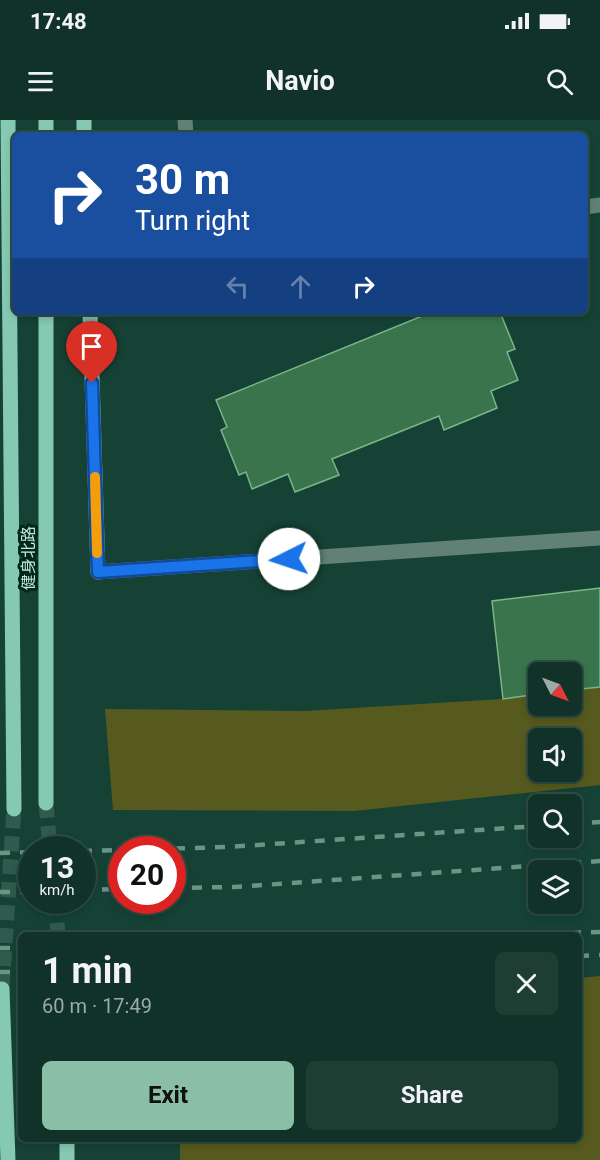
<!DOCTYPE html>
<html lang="en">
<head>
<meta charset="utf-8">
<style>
	body { margin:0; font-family:Roboto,"Noto Sans SC",sans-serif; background:#1e3e34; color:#f1f3f6; height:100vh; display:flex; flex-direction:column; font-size:22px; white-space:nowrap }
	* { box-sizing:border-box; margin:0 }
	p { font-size:20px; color:#9caaa8 }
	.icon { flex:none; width:33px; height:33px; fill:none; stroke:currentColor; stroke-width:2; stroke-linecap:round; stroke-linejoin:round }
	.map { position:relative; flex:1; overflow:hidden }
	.sheet { position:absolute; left:18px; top:812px; width:564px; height:210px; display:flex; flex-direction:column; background:#103228; border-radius:9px; box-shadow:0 3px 9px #0003,0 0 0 2px #304d45 }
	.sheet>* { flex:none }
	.banner { position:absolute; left:12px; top:12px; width:576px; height:183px; border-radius:9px; box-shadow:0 3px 9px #0003,0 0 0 2px #304d45; background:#1a4fa0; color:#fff; overflow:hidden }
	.needle { width:39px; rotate:132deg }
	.fabs { position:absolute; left:528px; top:542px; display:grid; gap:12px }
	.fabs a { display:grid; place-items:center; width:54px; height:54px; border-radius:9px; background:#103228; box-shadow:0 3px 9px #0003,0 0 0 2px #304d45; font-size:30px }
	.speed { position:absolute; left:18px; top:716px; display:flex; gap:12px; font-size:30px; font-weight:700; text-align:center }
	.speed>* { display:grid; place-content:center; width:78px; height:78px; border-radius:50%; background:#103228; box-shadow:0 3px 9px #0003,0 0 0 2px #304d45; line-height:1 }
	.speed small { font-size:15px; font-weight:400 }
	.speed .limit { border:9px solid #d22; background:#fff; color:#111 }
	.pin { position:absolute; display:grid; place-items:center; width:51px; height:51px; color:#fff; margin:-62px -26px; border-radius:50% 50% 50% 0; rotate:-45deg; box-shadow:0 0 6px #0007 }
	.pin .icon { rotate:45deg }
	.me { position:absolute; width:66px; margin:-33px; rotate:266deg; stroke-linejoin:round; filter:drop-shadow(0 0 4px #0008) }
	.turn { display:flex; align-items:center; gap:21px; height:126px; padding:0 24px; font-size:27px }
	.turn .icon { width:78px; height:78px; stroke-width:2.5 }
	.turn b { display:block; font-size:42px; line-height:51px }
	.lanes { display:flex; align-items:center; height:57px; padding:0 24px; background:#0003; justify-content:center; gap:30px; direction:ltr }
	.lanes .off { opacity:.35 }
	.round { display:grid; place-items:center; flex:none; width:63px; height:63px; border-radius:9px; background:#1e3e34 }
	.head { display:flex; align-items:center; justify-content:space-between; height:102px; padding:0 24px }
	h1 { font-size:36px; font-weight:700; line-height:45px }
	.action { display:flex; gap:12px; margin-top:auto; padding:12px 24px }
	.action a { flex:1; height:69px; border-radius:9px; background:#8abfa5; color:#111; font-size:24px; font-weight:700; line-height:69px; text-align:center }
	.action a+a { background:#1e3e34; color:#f1f3f6 }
	.status { display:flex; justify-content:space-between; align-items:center; height:42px; padding:0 30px; background:#103228; direction:ltr }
	.status svg { height:16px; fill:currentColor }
	header { display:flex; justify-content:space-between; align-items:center; height:78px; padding:0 24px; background:#103228; font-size:27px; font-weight:700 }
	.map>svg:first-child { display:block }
	.green { fill:#575a1e; fill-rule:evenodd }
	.building { fill:#39744c; stroke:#7ab68a; stroke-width:1.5 }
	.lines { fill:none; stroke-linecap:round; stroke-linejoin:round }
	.major-tunnel { stroke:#2f5b4e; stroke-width:15; stroke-dasharray:15 8; stroke-linecap:butt }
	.minor { stroke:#618177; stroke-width:15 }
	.major { stroke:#85c9b3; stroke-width:15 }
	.rail { stroke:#6a9486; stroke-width:4.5; stroke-dasharray:10 10; stroke-linecap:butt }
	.route-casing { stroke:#114b97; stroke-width:15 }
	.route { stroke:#1a73e8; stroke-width:10 }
	.slow { stroke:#f59e0b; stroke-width:10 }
	.labels { text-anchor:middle; stroke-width:6; stroke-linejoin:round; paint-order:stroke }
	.street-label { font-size:16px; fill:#c2e9db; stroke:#02271d }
</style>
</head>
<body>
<div class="status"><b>17:48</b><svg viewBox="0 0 49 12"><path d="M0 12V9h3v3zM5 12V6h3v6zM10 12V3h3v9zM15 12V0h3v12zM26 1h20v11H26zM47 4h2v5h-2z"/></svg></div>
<header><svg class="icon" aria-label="menu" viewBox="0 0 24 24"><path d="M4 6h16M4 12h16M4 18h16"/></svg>Navio<svg class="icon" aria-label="search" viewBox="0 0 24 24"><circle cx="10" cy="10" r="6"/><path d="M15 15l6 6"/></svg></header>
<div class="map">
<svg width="600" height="1040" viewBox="0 0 600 1040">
	<rect width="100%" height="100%" fill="#154235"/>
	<path class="green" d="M 600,567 L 600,665 L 354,691 L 113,690 L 105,589 L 305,591 L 503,579 L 538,574 L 538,585 L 572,585 L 572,570 ZM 538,618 L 572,618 L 572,651 L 538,651 Z
		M 600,856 L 600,1040 L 180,1040 L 180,1019 L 579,1018 L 579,858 Z"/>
	<path class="building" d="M 432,192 L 500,192 L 515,229 L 507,232 L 518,260 L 491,271 L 497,288 L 444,310 L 439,296 L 332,339 L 339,355 L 295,372 L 288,354 L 252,369 L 246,352 L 239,355 L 221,310 L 227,307 L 216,280 Z
		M 600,468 L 600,567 L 572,570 L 572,552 L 538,552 L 538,574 L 503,579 L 492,481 Z"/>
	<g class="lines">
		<path class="major-tunnel" d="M 46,683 L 50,729
			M 55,780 L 58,814
			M 2,869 L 14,689"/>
		<path class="minor" d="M 185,0 L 186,15
			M 585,87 L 600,85
			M 98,452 L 600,418"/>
		<path class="major" d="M 8,0 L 14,689
			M 84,0 L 84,15
			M 46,15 L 46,0
			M 90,192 L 98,452
			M 46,683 L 46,192
			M 2,869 L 8,1040
			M 67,1018 L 67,1040"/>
		<path class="rail" d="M 572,704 L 600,702
			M 155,729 L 228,727 L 538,706
			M 82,731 L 122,730
			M 0,733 L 32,732
			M 172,768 L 235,767 L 600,741
			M 82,770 L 122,769
			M 0,772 L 32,772
			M 531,814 L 600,812
			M 0,828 L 21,828
			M 579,836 L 600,835
			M 0,852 L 21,852"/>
	</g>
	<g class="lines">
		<defs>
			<path id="route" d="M 92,263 L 98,452 L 289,439"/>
		</defs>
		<use href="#route" class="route-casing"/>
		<use href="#route" class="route"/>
		<path class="slow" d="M 95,357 L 97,433"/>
	</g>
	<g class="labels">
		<g class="street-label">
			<text transform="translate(28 438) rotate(-90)" y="6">健身北路</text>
		</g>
	</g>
</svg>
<div class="fabs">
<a><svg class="needle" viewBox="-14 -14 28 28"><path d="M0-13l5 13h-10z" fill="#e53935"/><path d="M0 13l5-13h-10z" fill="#9caaa8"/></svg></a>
<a><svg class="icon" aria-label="sound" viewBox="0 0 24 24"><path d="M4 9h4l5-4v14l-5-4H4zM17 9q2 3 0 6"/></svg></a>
<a><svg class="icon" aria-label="search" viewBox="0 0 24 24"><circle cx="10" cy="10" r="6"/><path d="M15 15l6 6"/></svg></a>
<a><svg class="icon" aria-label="layers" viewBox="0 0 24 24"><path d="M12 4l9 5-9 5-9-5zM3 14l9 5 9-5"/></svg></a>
</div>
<div class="speed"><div>13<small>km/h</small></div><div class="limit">20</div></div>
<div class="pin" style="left:92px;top:263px;background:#d93025"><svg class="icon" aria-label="arrive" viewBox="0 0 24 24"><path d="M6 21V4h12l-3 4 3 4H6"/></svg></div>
<svg class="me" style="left:289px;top:439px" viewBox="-20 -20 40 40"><circle r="19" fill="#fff"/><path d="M0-13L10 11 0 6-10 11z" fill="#1a73e8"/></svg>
<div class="banner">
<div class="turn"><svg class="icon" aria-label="right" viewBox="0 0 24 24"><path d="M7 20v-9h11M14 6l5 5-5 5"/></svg><div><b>30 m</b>Turn right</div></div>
<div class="lanes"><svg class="icon off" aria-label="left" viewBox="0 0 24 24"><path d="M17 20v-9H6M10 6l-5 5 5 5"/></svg><svg class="icon off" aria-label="ahead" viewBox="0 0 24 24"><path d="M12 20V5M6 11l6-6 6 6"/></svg><svg class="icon" aria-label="right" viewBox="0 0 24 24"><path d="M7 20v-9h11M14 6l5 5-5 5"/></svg></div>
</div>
<section class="sheet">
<div class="head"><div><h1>1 min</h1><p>60 m · 17:49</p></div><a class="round"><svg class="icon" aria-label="close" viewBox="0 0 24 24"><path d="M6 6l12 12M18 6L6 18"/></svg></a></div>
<div class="action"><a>Exit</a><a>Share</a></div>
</section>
</div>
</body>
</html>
